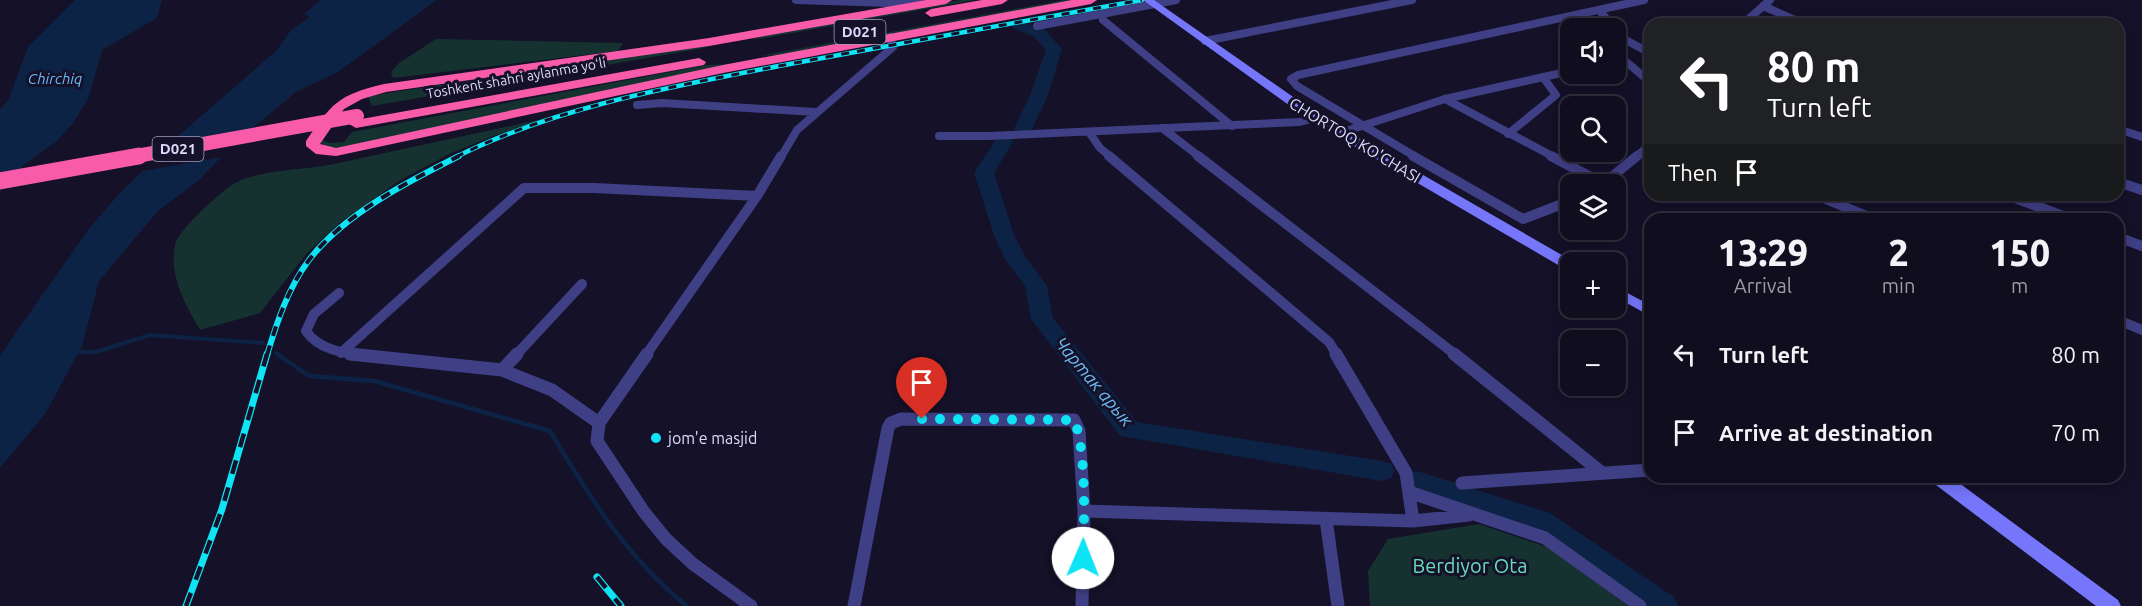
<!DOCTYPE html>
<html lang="en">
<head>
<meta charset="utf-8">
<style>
	body { margin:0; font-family:Ubuntu,sans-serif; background:#1d1b2b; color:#f1f3f6; height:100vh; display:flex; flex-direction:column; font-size:22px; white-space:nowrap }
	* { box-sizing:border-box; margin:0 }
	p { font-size:20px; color:#9b9ca4 }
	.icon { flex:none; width:33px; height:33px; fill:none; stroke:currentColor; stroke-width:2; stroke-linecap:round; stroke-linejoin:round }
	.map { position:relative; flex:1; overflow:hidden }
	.details { position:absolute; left:1644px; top:213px; width:480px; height:270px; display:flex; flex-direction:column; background:#0f0d1e; border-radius:18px; box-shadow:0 3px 15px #0003,0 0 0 2px #2f2d3c }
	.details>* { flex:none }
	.guide { position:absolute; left:1644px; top:18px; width:480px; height:183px; border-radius:18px; box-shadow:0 3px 15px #0003,0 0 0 2px #2f2d3c; background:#202124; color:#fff; overflow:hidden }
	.controls { position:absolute; left:1560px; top:18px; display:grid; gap:12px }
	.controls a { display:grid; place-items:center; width:66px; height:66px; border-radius:12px; background:#0f0d1e; box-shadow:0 3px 15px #0003,0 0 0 2px #2f2d3c; font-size:30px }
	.pin { position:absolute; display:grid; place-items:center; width:51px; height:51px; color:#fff; margin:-62px -26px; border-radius:50% 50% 50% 0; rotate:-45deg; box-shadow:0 0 6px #0007 }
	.pin .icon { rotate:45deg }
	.me { position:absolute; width:66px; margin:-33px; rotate:1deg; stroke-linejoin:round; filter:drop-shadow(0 0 4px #0008) }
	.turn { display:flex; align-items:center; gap:21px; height:126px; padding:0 24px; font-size:27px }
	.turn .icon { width:78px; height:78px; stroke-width:2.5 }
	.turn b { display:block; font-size:42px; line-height:51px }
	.then { display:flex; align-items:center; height:57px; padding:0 24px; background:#0003; gap:12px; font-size:22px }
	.eta { display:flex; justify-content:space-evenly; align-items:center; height:102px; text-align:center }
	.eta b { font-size:36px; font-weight:800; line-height:42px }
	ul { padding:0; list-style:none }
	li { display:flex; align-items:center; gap:18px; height:78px; padding:0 24px }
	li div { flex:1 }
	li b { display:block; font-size:22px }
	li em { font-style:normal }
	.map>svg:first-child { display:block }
	.green { fill:#153230 }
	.water { fill:#0d2345 }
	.pier { fill:#141128 }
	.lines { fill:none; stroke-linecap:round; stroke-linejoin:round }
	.stream-far1 { stroke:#0d2345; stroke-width:4 }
	.stream { stroke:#0d2345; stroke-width:4.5 }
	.river { fill:#0d2345; fill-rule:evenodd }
	.street-far2 { stroke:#3f3f85; stroke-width:8 }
	.street-far1 { stroke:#3f3f85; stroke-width:10 }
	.street { stroke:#3f3f85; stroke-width:13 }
	.secondary { fill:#7576f9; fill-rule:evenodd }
	.highway { fill:#f85baa; fill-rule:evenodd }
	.rail-far2-casing { stroke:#0fe4f4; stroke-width:4.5 }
	.rail-far1-casing { stroke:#0fe4f4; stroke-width:6 }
	.rail-casing { stroke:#0fe4f4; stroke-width:7 }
	.rail-far2 { stroke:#141128; stroke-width:3; stroke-dasharray:8; stroke-linecap:butt }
	.rail-far1 { stroke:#141128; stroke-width:4; stroke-dasharray:10; stroke-linecap:butt }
	.rail { stroke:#141128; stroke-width:4.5; stroke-dasharray:14; stroke-linecap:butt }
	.highway-bridge-far1 { stroke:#f85baa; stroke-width:14 }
	.highway-bridge { stroke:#f85baa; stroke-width:17 }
	.route { stroke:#0fe4f4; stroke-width:10; stroke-dasharray:0 18 }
	.poi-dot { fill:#0fe4f4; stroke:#141128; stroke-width:2 }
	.labels { text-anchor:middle; stroke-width:6; stroke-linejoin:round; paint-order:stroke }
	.far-street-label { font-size:14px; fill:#dddafd; stroke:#141128 }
	.shield { fill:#141128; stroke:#a19ebd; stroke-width:1.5 }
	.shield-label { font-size:15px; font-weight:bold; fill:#dddafd }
	.far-water-label { font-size:15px; font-style:italic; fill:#6dbcf8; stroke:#141128 }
	.street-label { font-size:16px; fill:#dddafd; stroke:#141128 }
	.poi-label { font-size:16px; fill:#dddafd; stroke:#141128; text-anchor:start }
	.water-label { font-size:18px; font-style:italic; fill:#6dbcf8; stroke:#141128 }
	.near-park-label { font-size:20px; fill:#68dbbb; stroke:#141128 }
</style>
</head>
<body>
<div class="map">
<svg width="2142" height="606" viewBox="0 0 2142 606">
	<rect width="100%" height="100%" fill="#141128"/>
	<path class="green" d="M 961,0 L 976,0 L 753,40 L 773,33 Z
		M 1064,0 L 1081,0 L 777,55 L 759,56 Z
		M 436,39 L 623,43 L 618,51 L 393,78 L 391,72 L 399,63 Z
		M 724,42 L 699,49 L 372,106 L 368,96 Z
		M 735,64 L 333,149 L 322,144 L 322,140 L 330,143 L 344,142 L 352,132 L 707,65 Z
		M 557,116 L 496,135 L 451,153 L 402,179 L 342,221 L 307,253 L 260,313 L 200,330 C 185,304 169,277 175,245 C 178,230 221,191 235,183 C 259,170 301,170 329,165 C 405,149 481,132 557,116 Z
		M 1479,524 L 1550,548 L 1628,606 L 1370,606 L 1368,571 L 1388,539 Z"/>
	<path class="water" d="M 75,0 L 162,0 L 157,18 L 102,50 L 89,97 L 73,123 L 56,142 L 25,164 L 0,192 L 0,109 L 8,101 L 28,47 Z
		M 320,0 L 437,0 L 338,72 L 296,92 L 237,141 L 197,182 L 158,211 L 99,281 L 82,346 L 45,414 L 0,468 L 0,356 L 19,328 L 91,226 L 119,194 L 177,137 L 277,50 L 291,30 L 310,17 L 304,14 Z"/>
	<path class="pier" d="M 239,143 L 227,156 L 137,172 L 164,146 Z"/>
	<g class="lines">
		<path class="stream-far1" d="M 75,352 L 96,352 L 150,335 L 263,343
			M 276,353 L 280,355"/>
		<path class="stream" d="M 277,354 L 309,376 L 374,381 L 550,431 C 589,496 627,558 687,606"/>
		<path class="river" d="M 1020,21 L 1045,30 L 1062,49 L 1048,95 L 1032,129 L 1029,133 L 1017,133 L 1014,129 L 1030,95 L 1046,50 L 1033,36 L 1015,29 L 1012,26 L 1015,23 Z
			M 1004,136 L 1011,138 L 1013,142 L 994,173 L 1014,235 L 1026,258 L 1047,286 L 1053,318 L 1137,422 L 1382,461 L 1391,464 L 1395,471 L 1391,478 L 1382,481 L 1120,436 L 1031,319 L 1025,286 L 1005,259 L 994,235 L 974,173 L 997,138 Z
			M 1417,471 L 1550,513 L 1674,597 L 1678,606 L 1640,606 L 1530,527 L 1407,488 L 1403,481 L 1407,474 Z"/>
		<path class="street-far2" d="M 796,0 L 921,4
			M 1763,6 L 1804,24
			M 1599,10 L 1624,39 L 1650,53
			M 1103,20 L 1232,126
			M 1743,24 L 1770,0
			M 1037,26 L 1176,0
			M 1205,41 L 1412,0
			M 1623,59 L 1650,82
			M 1445,99 L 1554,157
			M 637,105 L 662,103 L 816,112
			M 1162,128 L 1200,157
			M 2118,129 L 2142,137
			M 1089,132 L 1100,148 L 1111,157
			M 1340,133 L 1445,99 L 1570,71
			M 1508,134 L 1556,95 L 1543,77
			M 939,136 L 989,136 L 1300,122 L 1315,118
			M 781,157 L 797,130 L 893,47 L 890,37
			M 1416,157 L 1297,86 L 1291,79 L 1298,75 L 1644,0
			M 1635,157 L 1650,145"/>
		<path class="street-far1" d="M 1109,156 L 1329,342 L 1337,355
			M 1198,156 L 1456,355
			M 1413,156 L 1523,219 L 1570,201
			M 1551,156 L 1604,184
			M 2118,182 L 2142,190
			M 1603,184 L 1637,156
			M 1816,195 L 1874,219
			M 2007,195 L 2071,219
			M 2118,237 L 2142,246
			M 339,293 L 314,314 L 306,331 C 319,350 343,353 364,355
			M 2118,320 L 2142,330
			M 341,353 L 524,188 L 594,188 L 757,196
			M 516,355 L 582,284
			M 646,355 L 757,196 L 781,156"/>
		<path class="street" d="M 350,354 L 502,370 L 552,390 L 599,423
			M 647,354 L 599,423 L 597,441 L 644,512 L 666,539 L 693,564 L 751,606
			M 1454,354 L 1601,472
			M 502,370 L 517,354
			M 1462,483 L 1650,470
			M 1409,492 L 1545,538 L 1640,606
			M 1084,511 L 1413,521 L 1406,473 L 1336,354
			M 1326,519 L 1338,606
			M 1413,521 L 1469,515
			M 854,606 L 888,428 L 891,423 L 901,419 L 1074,420 L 1079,431 L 1084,511 L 1082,606"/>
		<path class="secondary" d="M 1143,0 L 1154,0 L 1319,115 L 1574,262 L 1570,262 L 1570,270 L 1565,269 L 1311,121 Z
			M 1616,287 L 1650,305 L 1650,316 L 1616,297 Z
			M 1929,477 L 1951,477 L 2118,600 L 2121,606 L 2096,606 L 1932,482 Z"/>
		<path class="highway" d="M 926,0 L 952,0 L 946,4 L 709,46 L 386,92 L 362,99 L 344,109 L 320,144 L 336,148 L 723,65 L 1072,0 L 1097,0 L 1091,4 L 723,73 L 336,156 L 316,154 L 306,146 L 306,141 C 332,103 338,95 384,84 L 709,38 Z
			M 982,0 L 1008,0 L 1002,4 L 931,17 L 925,13 L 931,9 Z
			M 699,58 L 706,62 L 704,65 L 356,128 L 349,124 L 356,120 Z"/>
		<defs>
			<path id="rail-far2" d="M 456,157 C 556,107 670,87 779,66 C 900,43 1021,22 1142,0"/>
			<path id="rail-far1" d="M 267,355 C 277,322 288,288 309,260 C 344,214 409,181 459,156"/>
			<path id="rail" d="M 597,577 L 621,606
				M 186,606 L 222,509 L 267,354"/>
		</defs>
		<use href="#rail-far2" class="rail-far2-casing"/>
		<use href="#rail-far1" class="rail-far1-casing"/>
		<use href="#rail" class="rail-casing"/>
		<use href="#rail-far2" class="rail-far2"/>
		<use href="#rail-far1" class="rail-far1"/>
		<use href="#rail" class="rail"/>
		<path class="highway-bridge-far1" d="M 131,157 L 357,116"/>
		<path class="highway-bridge" d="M 0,181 L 139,156"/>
	</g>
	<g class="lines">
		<path class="route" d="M 922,419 L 1074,420 C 1087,449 1084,525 1083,558"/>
	</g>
	<circle class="poi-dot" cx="656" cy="438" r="6"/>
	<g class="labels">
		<g class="far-street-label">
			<text transform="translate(516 78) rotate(-10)" y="5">Toshkent shahri aylanma yoʻli</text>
		</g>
		<g class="shield">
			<rect x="834.5" y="20" width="51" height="24" rx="4.5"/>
			<rect x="152.5" y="137" width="51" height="24" rx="4.5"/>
		</g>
		<g class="shield-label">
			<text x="860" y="37">D021</text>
			<text x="178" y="154">D021</text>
		</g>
		<g class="far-water-label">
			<text x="55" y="84">Chirchiq</text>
		</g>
		<g class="street-label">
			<text transform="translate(1355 140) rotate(31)" y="6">CHORTOQ KO'CHASI</text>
		</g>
		<g class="poi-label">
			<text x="668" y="444">jom'e masjid</text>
		</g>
		<g class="water-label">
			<text transform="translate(1094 382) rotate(50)" y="6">Чартак арык</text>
		</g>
		<g class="near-park-label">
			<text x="1470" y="573">Berdiyor Ota</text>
		</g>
	</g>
</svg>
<div class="controls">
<a><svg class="icon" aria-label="sound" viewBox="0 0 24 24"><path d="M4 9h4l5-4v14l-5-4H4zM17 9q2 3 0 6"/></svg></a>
<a><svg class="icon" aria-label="search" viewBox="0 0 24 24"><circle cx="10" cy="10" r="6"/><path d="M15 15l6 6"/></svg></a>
<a><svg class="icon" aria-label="layers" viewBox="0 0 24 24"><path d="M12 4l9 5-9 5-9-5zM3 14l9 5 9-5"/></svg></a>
<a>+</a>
<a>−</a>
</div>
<div class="pin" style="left:922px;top:419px;background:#d93025"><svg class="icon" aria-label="arrive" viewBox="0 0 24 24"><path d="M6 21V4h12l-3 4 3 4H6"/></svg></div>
<svg class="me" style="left:1083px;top:558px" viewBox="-20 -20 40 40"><circle r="19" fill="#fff"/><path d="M0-13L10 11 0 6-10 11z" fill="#0fe4f4"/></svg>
<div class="guide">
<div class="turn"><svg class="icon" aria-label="left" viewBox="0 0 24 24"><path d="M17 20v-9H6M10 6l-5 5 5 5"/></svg><div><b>80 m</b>Turn left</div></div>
<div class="then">Then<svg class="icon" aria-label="arrive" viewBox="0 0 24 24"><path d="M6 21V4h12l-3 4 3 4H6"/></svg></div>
</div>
<section class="details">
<div class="eta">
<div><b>13:29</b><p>Arrival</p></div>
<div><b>2</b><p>min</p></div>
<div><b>150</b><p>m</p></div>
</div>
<ul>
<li><svg class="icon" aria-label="left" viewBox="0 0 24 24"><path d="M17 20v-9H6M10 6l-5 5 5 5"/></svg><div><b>Turn left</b></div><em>80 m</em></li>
<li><svg class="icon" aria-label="arrive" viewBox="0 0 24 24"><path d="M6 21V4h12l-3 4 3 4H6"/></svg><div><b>Arrive at destination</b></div><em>70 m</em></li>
</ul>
</section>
</div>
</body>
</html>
